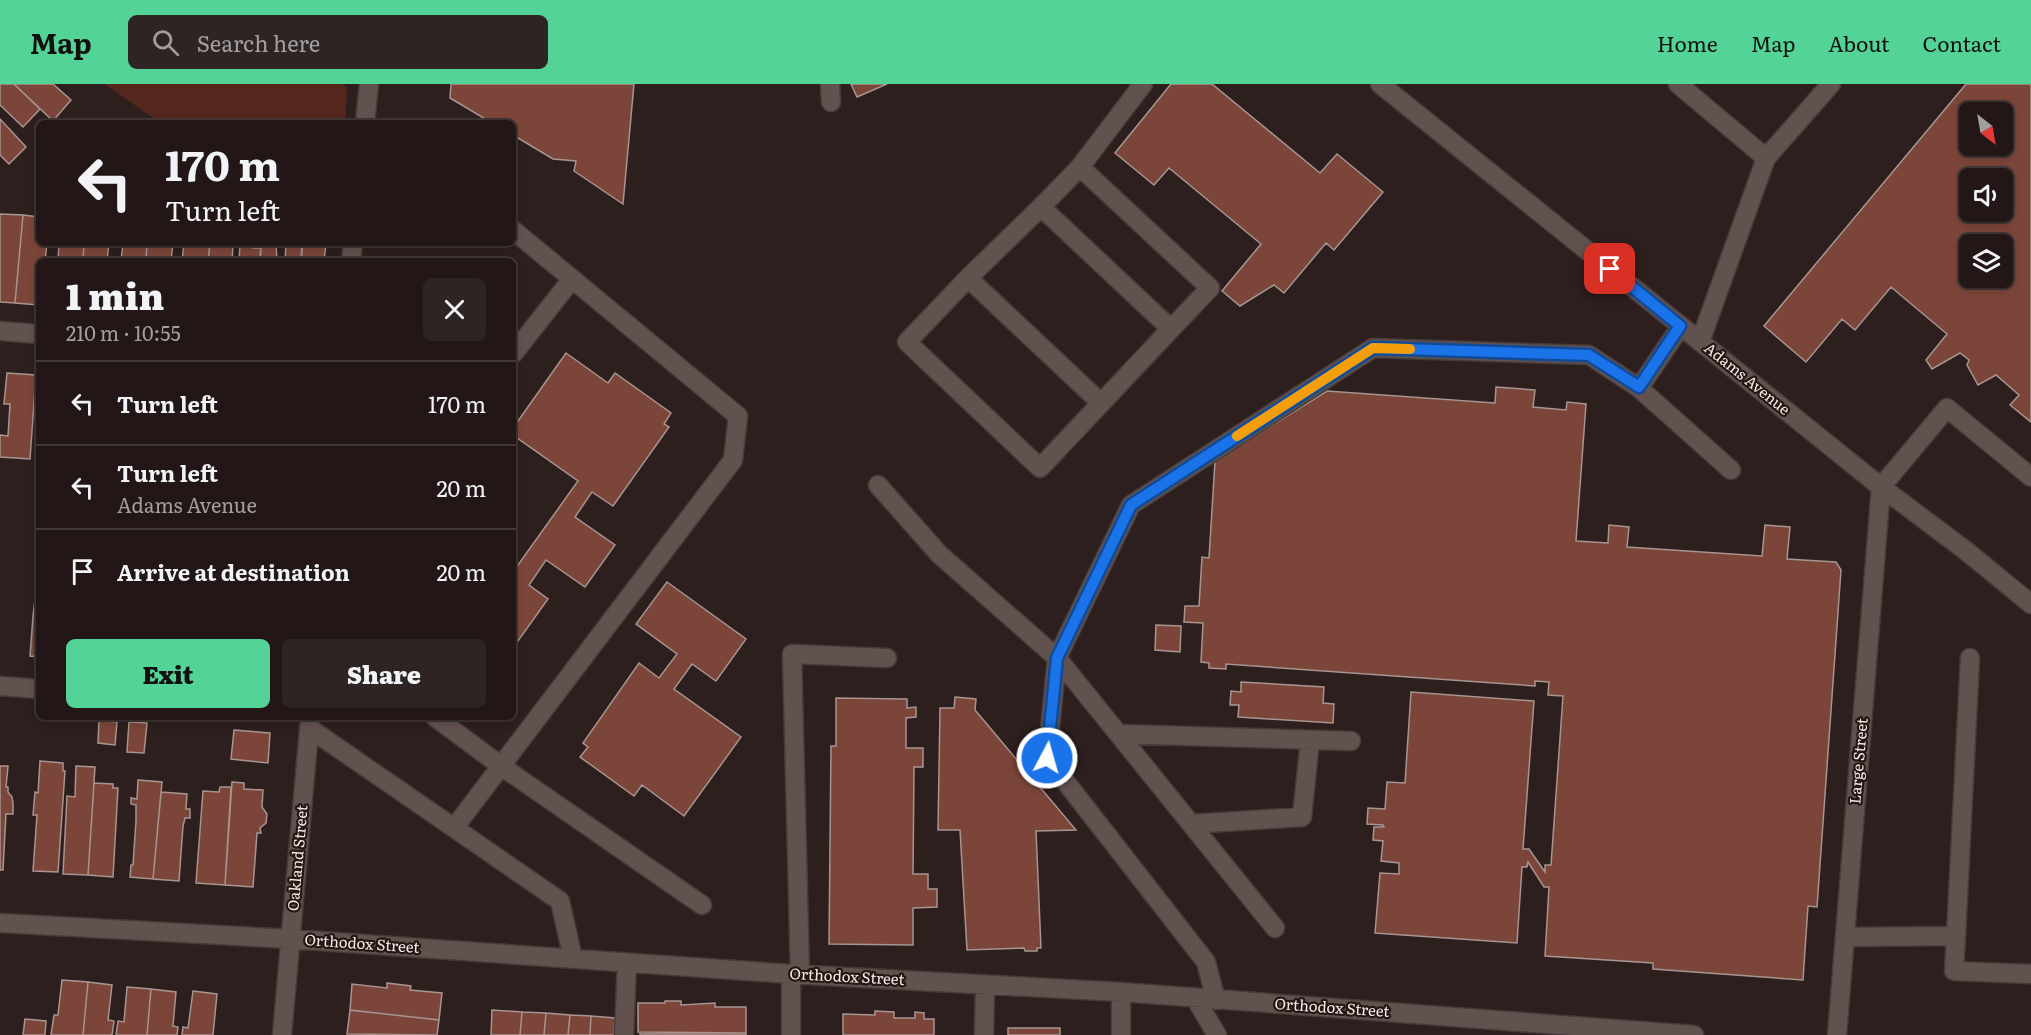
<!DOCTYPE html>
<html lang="en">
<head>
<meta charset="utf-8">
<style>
	body { margin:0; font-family:Literata,serif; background:#2e2423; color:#f1f3f6; height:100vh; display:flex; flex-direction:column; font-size:22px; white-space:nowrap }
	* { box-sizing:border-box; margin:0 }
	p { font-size:20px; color:#a29fa1 }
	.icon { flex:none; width:33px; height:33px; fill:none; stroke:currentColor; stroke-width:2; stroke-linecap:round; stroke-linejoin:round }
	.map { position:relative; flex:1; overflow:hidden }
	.details { position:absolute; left:36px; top:174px; width:480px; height:462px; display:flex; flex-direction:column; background:#221716; border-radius:9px; box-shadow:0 3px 9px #0003,0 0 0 2px #3f3635 }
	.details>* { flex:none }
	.top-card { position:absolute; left:36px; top:36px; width:480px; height:126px; border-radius:9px; box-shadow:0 3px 9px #0003,0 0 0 2px #3f3635; background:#221716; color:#f1f3f6; overflow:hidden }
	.needle { width:39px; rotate:149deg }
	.controls { position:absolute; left:1959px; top:18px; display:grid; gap:12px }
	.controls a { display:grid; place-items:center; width:54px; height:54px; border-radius:9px; background:#221716; box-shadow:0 3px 9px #0003,0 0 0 2px #3f3635; font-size:30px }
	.pin { position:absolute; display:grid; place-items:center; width:51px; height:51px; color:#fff; margin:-26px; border-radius:12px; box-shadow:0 3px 9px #0006 }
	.me { position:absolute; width:66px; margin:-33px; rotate:6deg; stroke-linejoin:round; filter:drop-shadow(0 0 4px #0008) }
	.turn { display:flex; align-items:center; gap:21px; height:126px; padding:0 30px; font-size:27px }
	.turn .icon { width:78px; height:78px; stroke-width:2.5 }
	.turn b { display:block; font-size:42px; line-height:51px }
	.round { display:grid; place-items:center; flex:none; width:63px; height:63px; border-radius:9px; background:#2e2423 }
	.summary { display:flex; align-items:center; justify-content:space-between; height:102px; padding:0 30px }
	h1 { font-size:36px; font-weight:800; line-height:45px }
	.action { display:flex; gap:12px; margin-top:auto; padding:12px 30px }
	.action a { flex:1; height:69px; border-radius:9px; background:#54d396; color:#111; font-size:24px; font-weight:800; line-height:69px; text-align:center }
	.action a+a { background:#2e2423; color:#f1f3f6 }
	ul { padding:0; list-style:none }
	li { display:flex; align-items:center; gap:18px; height:84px; padding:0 30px; border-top:2px solid #3f3635 }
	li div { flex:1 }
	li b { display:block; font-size:22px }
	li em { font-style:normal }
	header { display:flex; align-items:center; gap:36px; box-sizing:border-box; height:84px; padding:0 30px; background:#54d396; color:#111 }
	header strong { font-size:28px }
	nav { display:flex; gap:33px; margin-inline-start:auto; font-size:21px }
	.search { width:420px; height:54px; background:#2e2423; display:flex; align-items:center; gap:15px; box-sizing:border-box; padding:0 21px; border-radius:9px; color:#a29fa1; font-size:22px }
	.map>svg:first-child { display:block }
	.green { fill:#55261c }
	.building { fill:#7c453a; stroke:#a69591; stroke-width:1.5; fill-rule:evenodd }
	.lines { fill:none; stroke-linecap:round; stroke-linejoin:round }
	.minor-casing { stroke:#463b39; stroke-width:21 }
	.minor { stroke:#61524f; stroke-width:18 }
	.route-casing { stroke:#114b97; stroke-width:15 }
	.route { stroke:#1a73e8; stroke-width:10 }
	.slow { stroke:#f59e0b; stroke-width:10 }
	.labels { text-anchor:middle; stroke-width:4.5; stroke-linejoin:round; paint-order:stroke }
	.street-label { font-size:15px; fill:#f4ebe9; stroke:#231613 }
</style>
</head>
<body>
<header>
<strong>Map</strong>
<div class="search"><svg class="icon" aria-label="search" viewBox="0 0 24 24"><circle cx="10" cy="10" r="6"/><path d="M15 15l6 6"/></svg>Search here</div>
<nav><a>Home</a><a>Map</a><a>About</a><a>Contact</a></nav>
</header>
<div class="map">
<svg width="2031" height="951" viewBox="0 0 2031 951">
	<rect width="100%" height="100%" fill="#2d1f1d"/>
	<path class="green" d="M 105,0 L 342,0 L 347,4 L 345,39 L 160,39 Z"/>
	<path class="building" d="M 0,0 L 14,0 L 40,25 L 23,43 L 0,21 Z
		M 14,0 L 53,0 L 71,16 L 53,37 Z
		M 451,0 L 634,0 L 623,120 L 574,87 L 576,77 L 553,75 L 513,51 L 513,39 L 492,39 L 450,14 Z
		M 851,0 L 887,0 L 857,13 Z
		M 1171,0 L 1212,0 L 1320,89 L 1337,70 L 1383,108 L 1334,166 L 1326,159 L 1284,209 L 1274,201 L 1240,222 L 1222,207 L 1261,160 L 1169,84 L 1154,101 L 1115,69 Z
		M 1966,0 L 2031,0 L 2031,338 L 2010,321 L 2019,311 L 1996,291 L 1978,301 L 1967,281 L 1969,276 L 1960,269 L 1932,285 L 1926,276 L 1947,250 L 1891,203 L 1855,246 L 1842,235 L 1806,278 L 1764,242 ZM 1970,28 L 2002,28 L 2002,62 L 1970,62 ZM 1970,94 L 2002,94 L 2002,128 L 1970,128 ZM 1970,160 L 2002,160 L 2002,194 L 1970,194 Z
		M 0,35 L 26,63 L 9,80 L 0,71 Z
		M 0,130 L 23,131 L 15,219 L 0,218 Z
		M 23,131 L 39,133 L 39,159 L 47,159 L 45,177 L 39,177 L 39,221 L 15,219 Z
		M 59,159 L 84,159 L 83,177 L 58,177 Z
		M 84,159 L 109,159 L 107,177 L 83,177 Z
		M 123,159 L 147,159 L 146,177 L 121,177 Z
		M 147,159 L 173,159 L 171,177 L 146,177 Z
		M 184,159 L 210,160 L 208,177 L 182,177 Z
		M 240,159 L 253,159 L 253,164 L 261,164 L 260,177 L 239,177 Z
		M 261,159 L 276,159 L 277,177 L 260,177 Z
		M 286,159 L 302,159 L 301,177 L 285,177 Z
		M 303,159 L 326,159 L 324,177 L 301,177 Z
		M 210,160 L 233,162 L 232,177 L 208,177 Z
		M 566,269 L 608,299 L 615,289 L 671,329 L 664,340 L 669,343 L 613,422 L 592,408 L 575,433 L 615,461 L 585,503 L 546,476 L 529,501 L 548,515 L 513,564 L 513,488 L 578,397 L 513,351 L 513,344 Z
		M 7,289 L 36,291 L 30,375 L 0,373 L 0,351 L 8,352 L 10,320 L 4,320 Z
		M 1496,303 L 1535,306 L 1533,323 L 1566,326 L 1567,318 L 1586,320 L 1576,457 L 1608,459 L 1609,441 L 1629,443 L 1627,463 L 1762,472 L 1765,441 L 1790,443 L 1787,475 L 1836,478 L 1841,486 L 1817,823 L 1808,822 L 1803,896 L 1653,885 L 1653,879 L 1545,872 L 1549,803 L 1544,803 L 1528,778 L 1527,783 L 1522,783 L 1517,859 L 1375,849 L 1380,789 L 1399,790 L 1399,779 L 1381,777 L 1383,757 L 1373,756 L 1374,743 L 1384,743 L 1383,741 L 1367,740 L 1368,724 L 1385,725 L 1387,698 L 1405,699 L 1411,608 L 1534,617 L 1523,765 L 1529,765 L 1545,788 L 1545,781 L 1551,781 L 1563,612 L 1548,611 L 1549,598 L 1535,597 L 1535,602 L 1226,580 L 1226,585 L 1209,584 L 1209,579 L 1201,578 L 1203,539 L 1184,538 L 1185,522 L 1199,522 L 1202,473 L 1209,474 L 1215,377 L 1327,307 L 1495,319 Z
		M 667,498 L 746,555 L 716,597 L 692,580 L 674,605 L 741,653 L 684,732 L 642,701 L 634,712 L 580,673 L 588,663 L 583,659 L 639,579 L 659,594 L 677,570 L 636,540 Z
		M 37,499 L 39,499 L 39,533 L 33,532 Z
		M 33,532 L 39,533 L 39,573 L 30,572 Z
		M 1156,541 L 1181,542 L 1180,568 L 1155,566 Z
		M 1241,598 L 1324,603 L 1323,619 L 1334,620 L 1333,639 L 1238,633 L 1239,621 L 1230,621 L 1231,607 L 1241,608 Z
		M 955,613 L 976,615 L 975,626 L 1076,746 L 1036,747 L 1041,864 L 1037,864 L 1037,867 L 1025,867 L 1024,864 L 967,866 L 960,746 L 938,746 L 940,624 L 954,624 Z
		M 836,614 L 907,615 L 907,624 L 916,623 L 916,633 L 906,634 L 906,664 L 923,664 L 923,683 L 914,683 L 913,790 L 928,790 L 928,805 L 937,805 L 937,823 L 913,824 L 913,861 L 829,860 L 831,662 L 836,662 Z
		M 99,636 L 117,638 L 115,661 L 98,659 Z
		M 129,638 L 147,639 L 144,669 L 127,668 Z
		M 234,646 L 270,649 L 268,679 L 231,675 Z
		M 40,677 L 63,679 L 63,687 L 65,687 L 58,788 L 33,787 L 37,731 L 33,731 L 35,708 L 38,709 Z
		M 0,682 L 8,682 L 6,703 L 8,703 L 8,708 L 12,713 L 13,719 L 13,730 L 6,730 L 3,786 L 0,786 Z
		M 76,682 L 95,683 L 88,791 L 63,790 L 67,712 L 75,713 Z
		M 138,696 L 162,698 L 153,795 L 130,793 L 131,781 L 133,781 L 136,737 L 136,721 L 131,720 L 131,714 L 137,715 Z
		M 232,698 L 244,699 L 244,705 L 263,706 L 262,723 L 267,730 L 266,739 L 260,744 L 261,749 L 257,749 L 253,803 L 225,801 Z
		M 94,699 L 113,700 L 113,704 L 118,704 L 113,793 L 88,791 Z
		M 220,703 L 231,703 L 225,801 L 196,799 L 203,707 L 219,708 Z
		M 161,708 L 187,710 L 186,725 L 190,725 L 190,734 L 185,734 L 183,742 L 179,797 L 153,795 Z
		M 62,896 L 88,898 L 83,951 L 51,951 L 54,931 L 58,931 Z
		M 88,898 L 112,901 L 108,936 L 114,937 L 112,951 L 83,951 Z
		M 387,899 L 411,902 L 410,906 L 442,909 L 439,936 L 350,926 L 352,900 L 387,904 Z
		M 127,903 L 151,905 L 147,951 L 116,951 L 118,937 L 124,938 Z
		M 151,905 L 176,908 L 173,942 L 178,943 L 177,951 L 147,951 Z
		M 193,907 L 217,910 L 213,951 L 182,951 L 183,943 L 188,944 Z
		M 665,917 L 681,917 L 681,921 L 715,919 L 715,923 L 746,923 L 746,949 L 638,948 L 638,919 L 665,919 Z
		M 350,926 L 439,936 L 437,951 L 347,950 Z
		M 492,926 L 522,928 L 520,951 L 491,951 Z
		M 875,927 L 894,928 L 894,934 L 915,934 L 915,928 L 924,929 L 924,935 L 934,935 L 934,951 L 843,951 L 843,930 L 875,931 Z
		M 522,928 L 546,929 L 544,951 L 520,951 Z
		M 546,929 L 570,931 L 568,951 L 544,951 Z
		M 570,931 L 591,932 L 590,951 L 568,951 Z
		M 591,932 L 615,934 L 614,951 L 590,951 Z
		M 25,935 L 46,937 L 45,951 L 23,951 Z
		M 1008,944 L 1060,944 L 1060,951 L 1008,951 Z
		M 640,949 L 746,949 L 746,951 L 640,951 Z"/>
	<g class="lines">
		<defs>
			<path id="minor" d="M 830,0 L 831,18
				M 1380,0 L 1881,403 L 1965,466 L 2031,520
				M 1678,0 L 1766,74
				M 365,39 L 369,0
				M 1080,83 L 1210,204 L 1171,245 L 1041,123 L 1080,83 L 1143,0
				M 1041,123 L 968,194 L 1101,319
				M 351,177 L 353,159
				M 968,194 L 907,258 L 1040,384 L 1171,245
				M 0,247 L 39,250
				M 1700,258 L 1766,74 L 1831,0
				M 513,270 L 572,195
				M 1639,304 L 1681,242
				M 878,401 L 939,470 L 1057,574 L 1275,844
				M 0,602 L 39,605
				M 435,633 L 501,682 L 702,821
				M 309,644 L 560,817 L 573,875
				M 1119,650 L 1351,657
				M 1191,740 L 1302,733 L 1310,656
				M 454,744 L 733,376 L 738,332 L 513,146
				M 0,839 L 291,855 L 791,890 L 1121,908 L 1694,951
				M 1956,852 L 1954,887 L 2031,890
				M 1845,853 L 1956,852 L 1970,574
				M 800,891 L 792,570 L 887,574
				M 1195,914 L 1217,951
				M 1216,916 L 1206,878 L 1047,674 L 1057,574 L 1131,421 L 1373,264 L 1589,271 L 1639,304 L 1731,386
				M 282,951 L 310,635
				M 624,951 L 627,879
				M 791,951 L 791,890
				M 984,951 L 985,901
				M 1121,951 L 1121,908
				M 1837,951 L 1881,403 L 1947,324 L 2031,393"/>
		</defs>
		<use href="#minor" class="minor-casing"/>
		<use href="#minor" class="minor"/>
	</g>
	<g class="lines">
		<defs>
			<path id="route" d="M 1047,674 L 1057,574 L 1131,421 L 1373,264 L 1589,271 L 1639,303 L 1680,242 L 1610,185"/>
		</defs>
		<use href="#route" class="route-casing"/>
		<use href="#route" class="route"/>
		<path class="slow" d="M 1237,352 L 1373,264 L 1410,265"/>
	</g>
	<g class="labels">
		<g class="street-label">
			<text transform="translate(1747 295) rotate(39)" y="5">Adams Avenue</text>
			<text transform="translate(1859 677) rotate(-85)" y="5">Large Street</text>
			<text transform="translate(298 774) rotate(-85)" y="5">Oakland Street</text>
			<text transform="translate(362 860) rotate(4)" y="5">Orthodox Street</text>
			<text transform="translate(847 893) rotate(3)" y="5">Orthodox Street</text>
			<text transform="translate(1332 924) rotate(4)" y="5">Orthodox Street</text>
		</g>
	</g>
</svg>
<div class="controls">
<a><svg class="needle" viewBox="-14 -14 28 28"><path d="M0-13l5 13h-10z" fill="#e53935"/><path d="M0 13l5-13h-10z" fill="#a29fa1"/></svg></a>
<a><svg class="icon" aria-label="sound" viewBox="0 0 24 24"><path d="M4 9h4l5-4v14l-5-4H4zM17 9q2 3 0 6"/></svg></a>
<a><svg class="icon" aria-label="layers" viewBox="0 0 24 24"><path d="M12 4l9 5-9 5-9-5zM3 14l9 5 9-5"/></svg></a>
</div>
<div class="pin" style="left:1610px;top:185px;background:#d93025"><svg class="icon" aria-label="arrive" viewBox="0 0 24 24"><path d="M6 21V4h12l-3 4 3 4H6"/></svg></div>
<svg class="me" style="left:1047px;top:674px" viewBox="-20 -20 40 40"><circle r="17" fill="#1a73e8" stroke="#fff" stroke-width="3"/><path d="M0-11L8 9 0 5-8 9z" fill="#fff"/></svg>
<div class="top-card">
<div class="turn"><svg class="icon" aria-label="left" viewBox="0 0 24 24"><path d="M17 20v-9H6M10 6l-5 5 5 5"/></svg><div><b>170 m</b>Turn left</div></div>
</div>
<section class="details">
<div class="summary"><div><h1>1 min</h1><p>210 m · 10:55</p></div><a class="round"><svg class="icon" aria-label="close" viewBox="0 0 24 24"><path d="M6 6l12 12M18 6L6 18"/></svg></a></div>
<ul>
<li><svg class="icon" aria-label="left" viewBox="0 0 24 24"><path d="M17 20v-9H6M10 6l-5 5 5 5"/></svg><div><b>Turn left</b></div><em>170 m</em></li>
<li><svg class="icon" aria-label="left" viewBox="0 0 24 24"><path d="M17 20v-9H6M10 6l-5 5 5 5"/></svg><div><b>Turn left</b><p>Adams Avenue</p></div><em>20 m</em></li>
<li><svg class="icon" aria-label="arrive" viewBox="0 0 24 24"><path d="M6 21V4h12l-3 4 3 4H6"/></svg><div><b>Arrive at destination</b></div><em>20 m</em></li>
</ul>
<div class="action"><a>Exit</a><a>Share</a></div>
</section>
</div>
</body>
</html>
